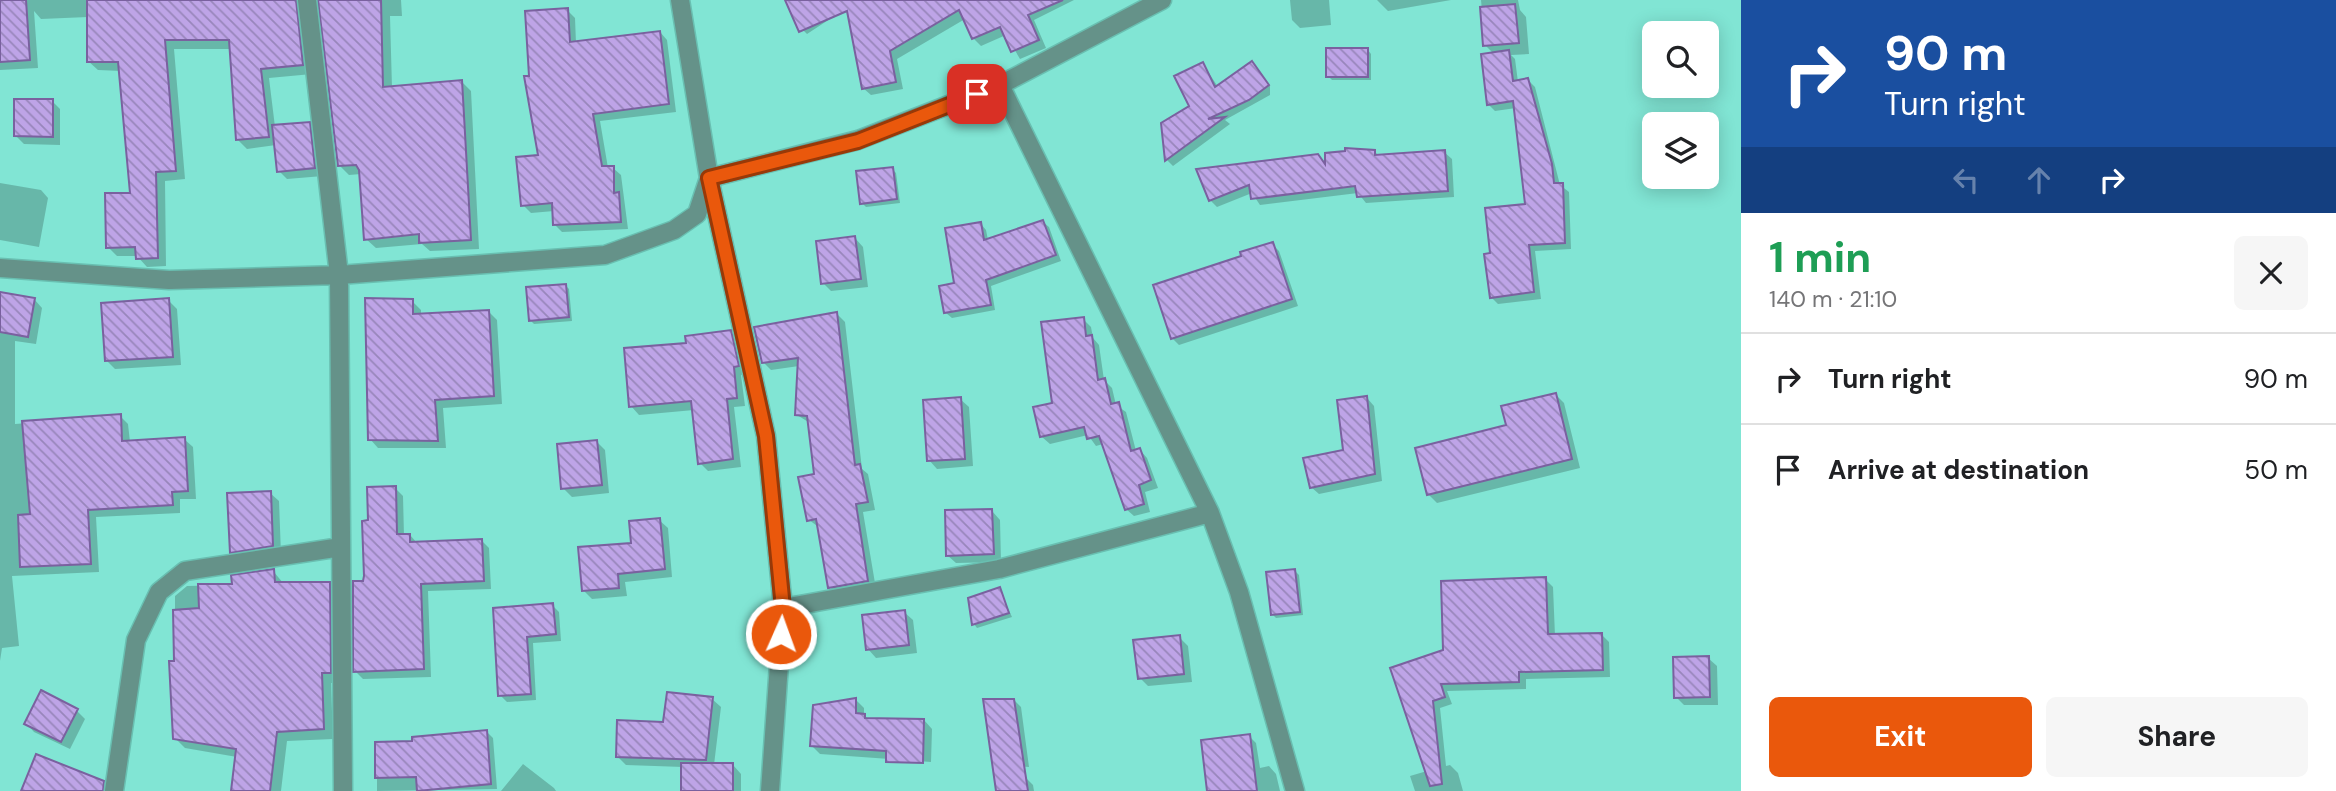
<!DOCTYPE html>
<html lang="en">
<head>
<meta charset="utf-8">
<style>
	body { margin:0; font-family:"DM Sans",sans-serif; background:#f6f6f6; color:#202124; height:100vh; display:flex; flex-direction:column; font-size:26px; white-space:nowrap }
	* { box-sizing:border-box; margin:0 }
	p { font-size:23px; color:#757577 }
	.icon { flex:none; width:38px; height:38px; fill:none; stroke:currentColor; stroke-width:2; stroke-linecap:round; stroke-linejoin:round }
	.map { position:relative; flex:1; overflow:hidden }
	.drawer { display:flex; flex-direction:column; background:#fff; width:595px }
	.drawer>* { flex:none }
	.guide { background:#1a4fa0; color:#fff; overflow:hidden }
	.tools { position:absolute; left:1642px; top:21px; display:grid; gap:14px }
	.tools a { display:grid; place-items:center; width:77px; height:77px; border-radius:10px; background:#fff; box-shadow:0 4px 18px #0003; font-size:35px }
	.pin { position:absolute; display:grid; place-items:center; width:60px; height:60px; color:#fff; margin:-30px; border-radius:14px; box-shadow:0 4px 10px #0006 }
	.me { position:absolute; width:77px; margin:-38px; rotate:2deg; stroke-linejoin:round; filter:drop-shadow(0 0 5px #0008) }
	.turn { display:flex; align-items:center; gap:24px; height:147px; padding:0 28px; font-size:32px }
	.turn .icon { width:91px; height:91px; stroke-width:2.5 }
	.turn b { display:block; font-size:49px; line-height:60px }
	.lanes { display:flex; align-items:center; height:66px; padding:0 28px; background:#0003; justify-content:center; gap:35px; direction:ltr }
	.lanes .off { opacity:.35 }
	.round { display:grid; place-items:center; flex:none; width:74px; height:74px; border-radius:10px; background:#f6f6f6 }
	.overview { display:flex; align-items:center; justify-content:space-between; height:119px; padding:0 28px }
	h1 { font-size:42px; font-weight:700; line-height:52px; color:#1e9e55 }
	.cta { display:flex; gap:14px; margin-top:auto; padding:14px 28px }
	.cta a { flex:1; height:80px; border-radius:10px; background:#ea580c; color:#fff; font-size:28px; font-weight:700; line-height:80px; text-align:center }
	.cta a+a { background:#f6f6f6; color:#202124 }
	ul { padding:0; list-style:none }
	li { display:flex; align-items:center; gap:21px; height:91px; padding:0 28px; border-top:2px solid #e0e0e0 }
	li div { flex:1 }
	li b { display:block; font-size:26px }
	li em { font-style:normal }
	main { display:flex; flex:1; min-height:0 }
	.map>svg:first-child { display:block }
	.shadow { fill:#0003 }
	.building { fill:url(#building-back-hatch); stroke:#7a619f; stroke-width:2 }
	.lines { fill:none; stroke-linecap:round; stroke-linejoin:round }
	.minor-casing { stroke:#69bfb1; stroke-width:21 }
	.minor { stroke:#659289; stroke-width:18 }
	.route-casing { stroke:#983908; stroke-width:18 }
	.route { stroke:#ea580c; stroke-width:12 }
</style>
</head>
<body>
<main>
<div class="map">
<svg width="1741" height="791" viewBox="0 0 1741 791">
	<defs>
		<pattern id="building-back-hatch" width="6" height="6" patternUnits="userSpaceOnUse" patternTransform="scale(1.75)"><rect width="6" height="6" fill="#bea4e7"/><path d="M-1 5l2 2M0 0l6 6M5-1l2 2" fill="none" stroke="#9886bb"/></pattern>
	</defs>
	<rect width="100%" height="100%" fill="#81e5d4"/>
	<path class="shadow" d="M 0,0 L 310,0 L 312,74 L 269,78 L 275,127 L 309,124 L 318,132 L 323,176 L 287,179 L 279,171 L 276,145 L 247,149 L 237,139 L 231,49 L 174,49 L 185,179 L 165,181 L 166,266 L 147,267 L 137,256 L 117,256 L 108,247 L 132,194 L 121,71 L 98,70 L 88,61 L 88,17 L 41,19 L 34,11 L 38,68 L 0,70 Z
		M 320,0 L 401,0 L 402,16 L 390,16 L 392,88 L 462,82 L 471,91 L 479,249 L 430,251 L 422,244 L 376,248 L 366,239 L 361,174 L 349,175 L 339,165 Z
		M 787,0 L 859,0 L 807,34 L 799,26 Z
		M 921,0 L 1074,0 L 1034,20 L 1046,48 L 1020,59 L 1006,35 L 981,46 L 973,38 L 965,19 L 897,59 L 903,89 L 871,95 L 863,88 Z
		M 1290,0 L 1329,0 L 1331,25 L 1300,28 L 1292,20 Z
		M 1377,0 L 1451,0 L 1388,11 Z
		M 1481,0 L 1518,0 L 1520,10 L 1526,17 L 1529,54 L 1511,55 L 1515,59 L 1518,82 L 1528,80 L 1535,87 L 1560,185 L 1569,192 L 1571,249 L 1535,251 L 1541,299 L 1498,304 L 1491,297 L 1492,255 L 1527,205 L 1516,108 L 1495,111 L 1488,104 L 1494,54 L 1485,45 Z
		M 567,10 L 575,18 L 576,43 L 660,32 L 667,40 L 676,112 L 600,121 L 608,168 L 613,168 L 621,175 L 628,229 L 562,232 L 554,224 L 554,211 L 531,213 L 523,205 L 540,156 L 531,77 Z
		M 1368,50 L 1371,54 L 1371,80 L 1332,80 L 1328,76 Z
		M 1252,63 L 1270,86 L 1270,95 L 1225,120 L 1230,124 L 1173,166 L 1167,160 L 1163,124 L 1191,107 L 1203,64 L 1218,87 Z
		M 52,101 L 60,109 L 60,145 L 24,144 L 15,135 Z
		M 1375,152 L 1380,157 L 1444,152 L 1452,159 L 1454,197 L 1366,203 L 1358,193 L 1260,205 L 1252,193 L 1217,207 L 1210,200 L 1318,156 L 1327,165 Z
		M 892,169 L 896,173 L 900,203 L 866,207 L 862,203 Z
		M 0,183 L 41,190 L 48,198 L 39,247 L 0,240 Z
		M 1043,222 L 1049,227 L 1061,261 L 991,286 L 995,310 L 952,318 L 946,313 L 981,224 L 986,230 L 988,240 Z
		M 855,238 L 863,247 L 868,287 L 831,291 L 823,283 Z
		M 1272,244 L 1279,251 L 1298,306 L 1179,345 L 1172,338 L 1243,257 Z
		M 565,285 L 569,289 L 572,321 L 534,324 L 530,320 Z
		M 0,294 L 34,299 L 42,308 L 36,344 L 15,341 L 15,424 L 120,416 L 128,424 L 130,442 L 184,439 L 193,447 L 196,499 L 180,499 L 180,513 L 96,517 L 99,572 L 12,576 L 19,646 L 2,648 L 0,661 Z
		M 168,300 L 177,309 L 181,365 L 115,369 L 107,361 Z
		M 412,301 L 421,310 L 421,316 L 489,312 L 497,320 L 502,404 L 443,408 L 446,448 L 378,448 L 370,439 Z
		M 837,314 L 845,322 L 862,469 L 868,474 L 875,510 L 863,512 L 876,589 L 838,596 L 830,587 L 820,528 L 809,520 L 816,475 L 810,423 L 797,415 L 799,366 L 771,370 L 763,362 Z
		M 1083,319 L 1091,327 L 1093,338 L 1099,345 L 1104,380 L 1112,388 L 1116,405 L 1126,412 L 1136,451 L 1140,450 L 1147,458 L 1158,488 L 1145,492 L 1150,512 L 1134,516 L 1126,509 L 1103,444 L 1096,446 L 1088,435 L 1050,444 L 1042,437 Z
		M 730,332 L 739,340 L 746,374 L 741,375 L 745,406 L 734,407 L 741,467 L 708,471 L 700,463 L 694,410 L 639,415 L 631,406 L 688,344 Z
		M 1556,395 L 1564,403 L 1580,468 L 1437,503 L 1429,495 L 1508,427 Z
		M 1367,398 L 1374,406 L 1382,481 L 1319,494 L 1311,487 L 1345,451 Z
		M 960,399 L 969,407 L 973,466 L 937,469 L 929,460 Z
		M 597,442 L 605,450 L 609,493 L 572,497 L 563,488 Z
		M 395,488 L 403,496 L 404,536 L 410,535 L 417,543 L 481,540 L 489,548 L 491,589 L 428,591 L 431,677 L 363,679 L 355,671 L 370,522 Z
		M 270,493 L 279,501 L 281,554 L 240,560 L 232,552 Z
		M 992,511 L 1000,520 L 1001,562 L 956,563 L 947,555 Z
		M 659,520 L 668,528 L 672,577 L 625,582 L 627,596 L 592,599 L 584,591 Z
		M 273,571 L 284,584 L 329,583 L 340,594 L 340,683 L 331,683 L 333,739 L 287,741 L 281,791 L 233,791 L 237,757 L 185,748 L 175,738 L 175,596 L 187,586 L 233,585 Z
		M 1295,571 L 1299,575 L 1303,615 L 1276,618 L 1272,614 Z
		M 1545,579 L 1553,587 L 1555,636 L 1602,635 L 1609,642 L 1610,677 L 1526,679 L 1526,689 L 1447,691 L 1452,704 L 1440,708 L 1446,766 L 1450,765 L 1458,773 L 1463,791 L 1415,791 L 1410,776 L 1427,771 L 1392,669 L 1445,651 Z
		M 999,589 L 1012,617 L 977,628 L 974,624 Z
		M 552,605 L 559,612 L 561,641 L 533,643 L 536,700 L 507,702 L 500,695 L 494,610 Z
		M 904,612 L 913,620 L 917,653 L 876,658 L 868,649 Z
		M 1179,637 L 1188,646 L 1192,682 L 1148,686 L 1140,678 Z
		M 1708,658 L 1717,666 L 1718,705 L 1684,705 L 1676,697 Z
		M 712,699 L 721,707 L 714,765 L 733,765 L 741,774 L 741,791 L 683,791 L 683,767 L 626,765 L 618,757 L 665,723 Z
		M 856,700 L 864,708 L 864,715 L 868,719 L 924,720 L 932,729 L 931,762 L 820,754 L 812,746 Z
		M 1014,700 L 1021,707 L 1029,767 L 1000,765 Z
		M 77,711 L 85,719 L 70,749 L 34,732 L 26,723 Z
		M 487,732 L 493,738 L 497,789 L 377,791 L 377,744 L 414,743 Z
		M 1249,736 L 1256,743 L 1260,768 L 1269,766 L 1276,774 L 1280,791 L 1210,791 Z
		M 523,764 L 554,788 L 556,791 L 501,791 Z
		M 1025,777 L 1033,785 L 1034,791 L 998,791 Z"/>
	<path class="building" d="M 0,0 L 26,0 L 30,60 L 0,62 Z
		M 87,0 L 296,0 L 303,65 L 261,69 L 269,137 L 236,140 L 229,40 L 165,40 L 176,171 L 156,172 L 158,258 L 136,259 L 135,247 L 106,248 L 105,193 L 130,193 L 118,62 L 87,62 Z
		M 318,0 L 381,0 L 383,87 L 462,80 L 471,240 L 419,243 L 419,234 L 364,240 L 359,170 L 356,165 L 338,166 Z
		M 785,0 L 1063,0 L 1028,15 L 1039,40 L 1011,52 L 1000,27 L 972,39 L 959,10 L 890,51 L 896,82 L 862,89 L 847,11 L 799,32 Z
		M 1515,4 L 1519,43 L 1483,46 L 1480,7 Z
		M 568,8 L 570,42 L 660,31 L 669,104 L 593,114 L 602,166 L 614,166 L 614,193 L 619,192 L 621,222 L 553,225 L 552,203 L 521,206 L 516,157 L 538,155 L 524,76 L 529,76 L 525,11 Z
		M 1326,48 L 1368,48 L 1368,77 L 1326,77 Z
		M 1509,50 L 1513,81 L 1528,78 L 1552,164 L 1554,183 L 1563,183 L 1565,243 L 1529,245 L 1534,292 L 1490,298 L 1484,254 L 1490,253 L 1485,208 L 1525,204 L 1513,101 L 1487,105 L 1481,54 Z
		M 1252,61 L 1269,85 L 1249,100 L 1208,119 L 1225,117 L 1165,161 L 1161,123 L 1189,106 L 1174,76 L 1203,62 L 1215,87 Z
		M 14,99 L 53,99 L 53,137 L 14,136 Z
		M 310,122 L 315,168 L 277,172 L 272,125 Z
		M 1345,148 L 1375,150 L 1375,155 L 1445,150 L 1448,191 L 1357,197 L 1355,186 L 1251,199 L 1249,185 L 1209,201 L 1196,169 L 1318,154 L 1325,164 L 1325,153 L 1345,151 Z
		M 893,167 L 897,199 L 860,204 L 856,171 Z
		M 1043,220 L 1056,255 L 986,280 L 991,305 L 944,313 L 939,286 L 954,283 L 945,228 L 981,222 L 984,240 Z
		M 855,236 L 861,279 L 821,284 L 816,241 Z
		M 1273,242 L 1292,299 L 1171,339 L 1153,285 L 1241,256 L 1240,252 Z
		M 566,284 L 569,317 L 529,321 L 526,287 Z
		M 0,292 L 35,298 L 28,337 L 0,332 Z
		M 169,298 L 173,357 L 105,361 L 101,303 Z
		M 365,298 L 413,299 L 413,314 L 489,310 L 494,396 L 435,400 L 438,441 L 368,440 Z
		M 837,312 L 855,465 L 860,464 L 868,502 L 856,504 L 868,581 L 828,588 L 816,519 L 807,521 L 798,477 L 814,474 L 807,416 L 795,415 L 798,358 L 762,363 L 754,327 Z
		M 1084,317 L 1086,336 L 1092,335 L 1098,380 L 1105,378 L 1111,404 L 1119,402 L 1131,451 L 1140,448 L 1151,480 L 1139,485 L 1144,504 L 1125,510 L 1099,436 L 1087,439 L 1084,427 L 1040,437 L 1033,407 L 1052,403 L 1041,322 Z
		M 731,330 L 739,366 L 734,367 L 737,398 L 727,399 L 733,459 L 698,464 L 691,401 L 629,407 L 624,348 L 686,343 L 685,336 Z
		M 1556,393 L 1572,459 L 1427,495 L 1415,448 L 1506,425 L 1501,406 Z
		M 1367,396 L 1375,474 L 1310,488 L 1303,458 L 1343,450 L 1337,400 Z
		M 961,397 L 965,459 L 927,461 L 923,400 Z
		M 121,414 L 122,441 L 185,437 L 188,491 L 172,492 L 173,505 L 88,510 L 91,564 L 20,567 L 18,515 L 30,514 L 22,421 Z
		M 597,440 L 602,485 L 561,489 L 557,444 Z
		M 396,486 L 397,534 L 410,534 L 410,542 L 482,539 L 484,581 L 421,584 L 424,669 L 353,672 L 353,581 L 363,581 L 364,576 L 362,521 L 368,520 L 367,487 Z
		M 271,491 L 273,546 L 230,553 L 227,493 Z
		M 992,509 L 994,554 L 946,556 L 945,510 Z
		M 660,518 L 665,569 L 618,574 L 619,588 L 582,591 L 578,547 L 631,543 L 629,521 Z
		M 274,569 L 275,582 L 330,582 L 331,673 L 322,673 L 324,729 L 277,732 L 270,791 L 231,791 L 236,749 L 173,739 L 169,661 L 174,661 L 173,610 L 199,608 L 198,584 L 232,584 L 231,575 Z
		M 1295,569 L 1300,612 L 1271,615 L 1266,572 Z
		M 1546,577 L 1548,634 L 1602,633 L 1603,670 L 1519,672 L 1519,682 L 1441,684 L 1445,697 L 1433,701 L 1442,784 L 1430,786 L 1390,668 L 1443,650 L 1441,581 Z
		M 1000,587 L 1009,613 L 972,625 L 968,598 Z
		M 553,603 L 556,634 L 527,637 L 531,694 L 498,696 L 493,608 Z
		M 905,610 L 909,645 L 866,650 L 862,615 Z
		M 1180,635 L 1184,674 L 1138,679 L 1133,640 Z
		M 1709,656 L 1710,697 L 1674,698 L 1673,657 Z
		M 41,690 L 78,709 L 61,742 L 24,724 Z
		M 667,692 L 713,697 L 706,760 L 616,757 L 617,720 L 663,722 Z
		M 856,698 L 856,713 L 865,714 L 865,718 L 924,719 L 923,763 L 886,762 L 886,751 L 810,746 L 813,705 Z
		M 983,699 L 1014,699 L 1028,791 L 996,791 Z
		M 487,730 L 491,784 L 417,791 L 416,777 L 375,778 L 375,742 L 412,741 L 412,737 Z
		M 1250,734 L 1257,791 L 1207,791 L 1201,740 Z
		M 36,754 L 104,781 L 103,791 L 21,791 Z
		M 681,763 L 733,763 L 733,791 L 681,791 Z"/>
	<g class="lines">
		<defs>
			<path id="minor" d="M 307,0 L 339,275 L 343,791
				M 680,0 L 709,178 L 766,436 L 783,608 L 770,791
				M 1000,85 L 1210,513 L 1239,592 L 1295,791
				M 0,268 L 169,280 L 339,275 L 605,255 L 674,230 L 697,214 L 709,178 L 858,140 L 1000,85 L 1162,0
				M 783,608 L 999,569 L 1210,513
				M 114,791 L 136,640 L 159,592 L 185,571 L 341,547"/>
		</defs>
		<use href="#minor" class="minor-casing"/>
		<use href="#minor" class="minor"/>
	</g>
	<g class="lines">
		<defs>
			<path id="route" d="M 781,634 L 783,608 L 766,436 L 709,178 L 858,141 L 977,94"/>
		</defs>
		<use href="#route" class="route-casing"/>
		<use href="#route" class="route"/>
	</g>
</svg>
<div class="tools">
<a><svg class="icon" aria-label="search" viewBox="0 0 24 24"><circle cx="10" cy="10" r="6"/><path d="M15 15l6 6"/></svg></a>
<a><svg class="icon" aria-label="layers" viewBox="0 0 24 24"><path d="M12 4l9 5-9 5-9-5zM3 14l9 5 9-5"/></svg></a>
</div>
<div class="pin" style="left:977px;top:94px;background:#d93025"><svg class="icon" aria-label="arrive" viewBox="0 0 24 24"><path d="M6 21V4h12l-3 4 3 4H6"/></svg></div>
<svg class="me" style="left:781px;top:634px" viewBox="-20 -20 40 40"><circle r="17" fill="#ea580c" stroke="#fff" stroke-width="3"/><path d="M0-11L8 9 0 5-8 9z" fill="#fff"/></svg>
</div>
<section class="drawer">
<div class="guide">
<div class="turn"><svg class="icon" aria-label="right" viewBox="0 0 24 24"><path d="M7 20v-9h11M14 6l5 5-5 5"/></svg><div><b>90 m</b>Turn right</div></div>
<div class="lanes"><svg class="icon off" aria-label="left" viewBox="0 0 24 24"><path d="M17 20v-9H6M10 6l-5 5 5 5"/></svg><svg class="icon off" aria-label="ahead" viewBox="0 0 24 24"><path d="M12 20V5M6 11l6-6 6 6"/></svg><svg class="icon" aria-label="right" viewBox="0 0 24 24"><path d="M7 20v-9h11M14 6l5 5-5 5"/></svg></div>
</div>
<div class="overview"><div><h1>1 min</h1><p>140 m · 21:10</p></div><a class="round"><svg class="icon" aria-label="close" viewBox="0 0 24 24"><path d="M6 6l12 12M18 6L6 18"/></svg></a></div>
<ul>
<li><svg class="icon" aria-label="right" viewBox="0 0 24 24"><path d="M7 20v-9h11M14 6l5 5-5 5"/></svg><div><b>Turn right</b></div><em>90 m</em></li>
<li><svg class="icon" aria-label="arrive" viewBox="0 0 24 24"><path d="M6 21V4h12l-3 4 3 4H6"/></svg><div><b>Arrive at destination</b></div><em>50 m</em></li>
</ul>
<div class="cta"><a>Exit</a><a>Share</a></div>
</section>
</main>
</body>
</html>
